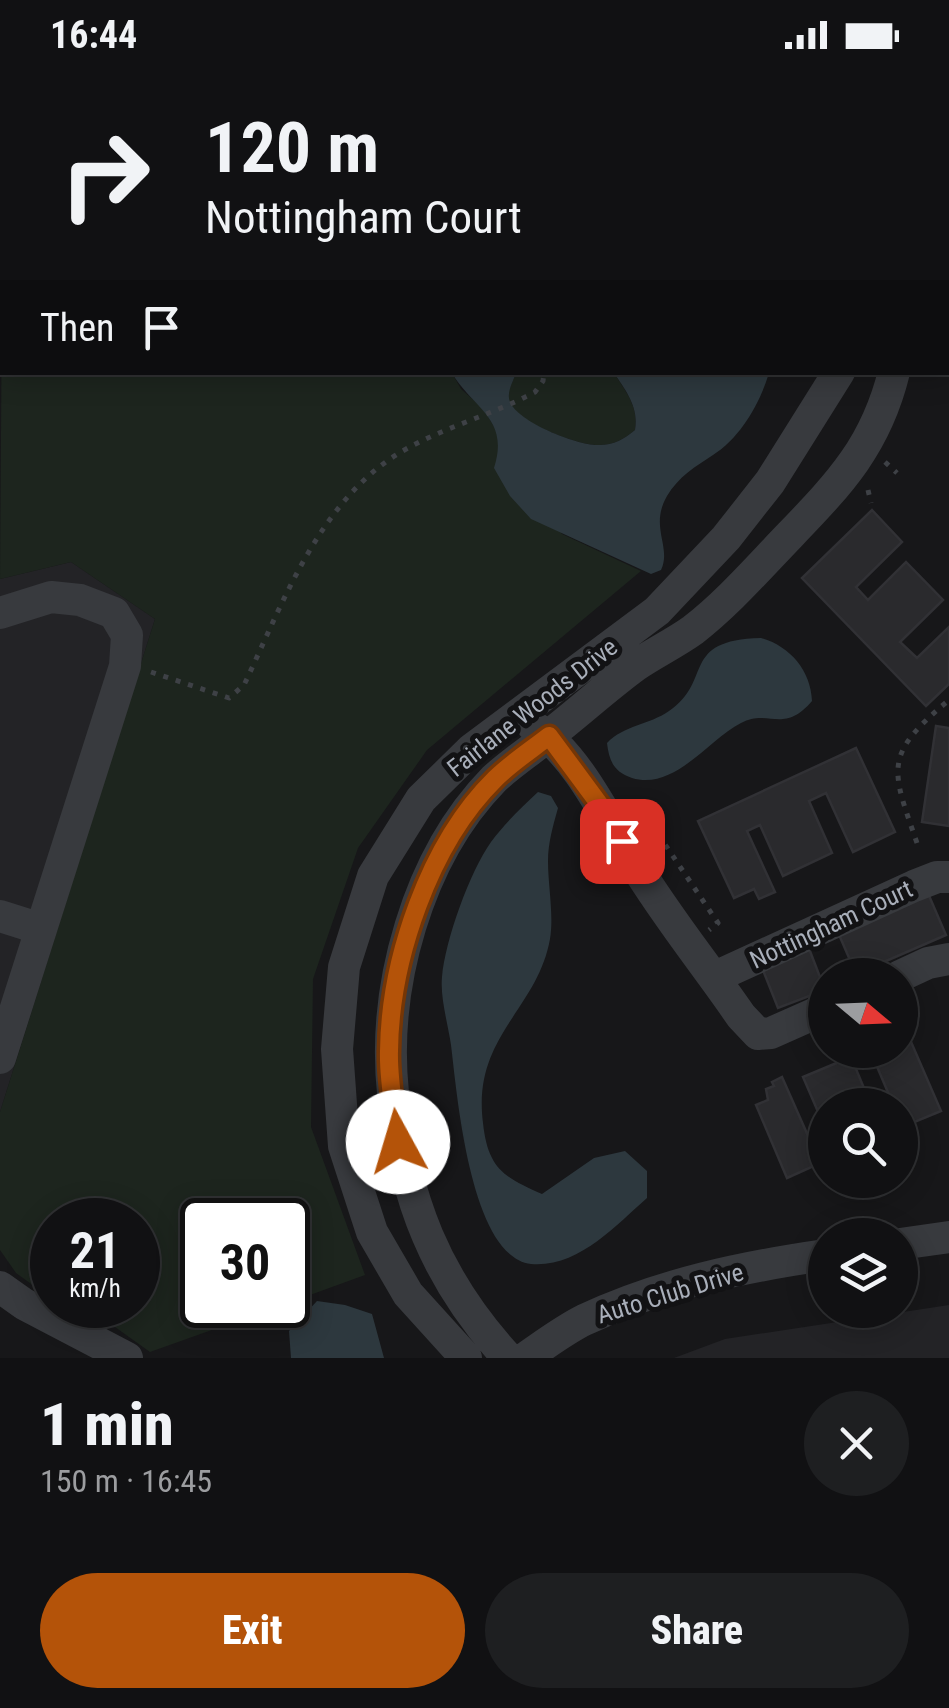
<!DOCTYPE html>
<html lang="en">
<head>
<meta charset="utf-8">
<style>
	body { margin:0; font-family:"Roboto Condensed",sans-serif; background:#1e1f21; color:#f1f3f6; height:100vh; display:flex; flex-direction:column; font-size:38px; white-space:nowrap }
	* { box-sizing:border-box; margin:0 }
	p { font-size:32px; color:#9c9da0 }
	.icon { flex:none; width:55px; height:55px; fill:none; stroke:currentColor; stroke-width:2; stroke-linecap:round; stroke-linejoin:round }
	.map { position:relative; height:1288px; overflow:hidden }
	.details { display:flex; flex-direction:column; background:#111113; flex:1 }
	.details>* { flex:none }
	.top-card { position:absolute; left:0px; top:0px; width:950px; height:305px; box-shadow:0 5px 25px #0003,0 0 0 2px #303133; background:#111113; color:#f1f3f6; overflow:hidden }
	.needle { width:65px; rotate:109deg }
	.controls { position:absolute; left:808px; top:888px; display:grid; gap:20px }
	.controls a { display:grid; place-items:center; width:110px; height:110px; border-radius:50%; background:#111113; box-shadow:0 5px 25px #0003,0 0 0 2px #303133; font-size:50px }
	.speed { position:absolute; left:30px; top:1128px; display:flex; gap:20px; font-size:50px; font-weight:700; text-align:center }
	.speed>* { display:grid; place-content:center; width:130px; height:130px; border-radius:50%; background:#111113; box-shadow:0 5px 25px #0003,0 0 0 2px #303133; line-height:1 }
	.speed small { font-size:25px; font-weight:400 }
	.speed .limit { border:5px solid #111; border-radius:15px; background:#fff; color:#111 }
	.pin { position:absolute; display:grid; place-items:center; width:85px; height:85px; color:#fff; margin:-42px; border-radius:20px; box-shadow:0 5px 15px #0006 }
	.me { position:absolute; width:110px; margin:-55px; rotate:354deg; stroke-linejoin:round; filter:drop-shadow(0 0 8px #0008) }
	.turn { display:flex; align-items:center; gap:35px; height:210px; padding:0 40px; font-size:45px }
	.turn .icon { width:130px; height:130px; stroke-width:2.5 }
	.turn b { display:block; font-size:70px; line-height:85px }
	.then { display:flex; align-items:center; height:95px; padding:0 40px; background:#0003; gap:20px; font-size:38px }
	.round { display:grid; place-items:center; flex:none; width:105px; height:105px; border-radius:52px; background:#1e1f21 }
	.head { display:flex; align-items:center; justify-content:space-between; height:170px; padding:0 40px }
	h1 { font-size:60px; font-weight:800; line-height:75px }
	.cta { display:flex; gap:20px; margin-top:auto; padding:20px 40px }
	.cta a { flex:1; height:115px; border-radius:60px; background:#b45309; color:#fff; font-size:40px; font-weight:800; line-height:115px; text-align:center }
	.cta a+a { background:#1e1f21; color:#f1f3f6 }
	.status { display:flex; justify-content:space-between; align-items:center; height:70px; padding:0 50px; background:#111113; direction:ltr }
	.status svg { height:28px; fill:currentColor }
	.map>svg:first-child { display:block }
	.built { fill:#232326 }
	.green { fill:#1d251e }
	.water { fill:#2d383e }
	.building { fill:#2a2a2d; stroke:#313135; stroke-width:2.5 }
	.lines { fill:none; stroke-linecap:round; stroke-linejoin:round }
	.path { stroke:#3e4146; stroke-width:5; stroke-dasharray:5 8; stroke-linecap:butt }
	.minor { stroke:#383a3e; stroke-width:32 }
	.route-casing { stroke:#753606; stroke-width:25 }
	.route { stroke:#b45309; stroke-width:18 }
	.labels { text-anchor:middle; stroke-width:10; stroke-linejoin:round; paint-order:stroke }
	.street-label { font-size:25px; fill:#a9afba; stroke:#121214 }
</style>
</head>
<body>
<div class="status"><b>16:44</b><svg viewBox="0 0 49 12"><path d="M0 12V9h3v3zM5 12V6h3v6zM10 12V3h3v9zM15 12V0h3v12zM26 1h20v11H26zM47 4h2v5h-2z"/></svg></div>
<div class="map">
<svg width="949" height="1288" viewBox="0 0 949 1288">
	<rect width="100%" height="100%" fill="#171719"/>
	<path class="built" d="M 71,492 L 155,549 L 0,1042 L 0,509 Z
		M 949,1235 L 949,1288 L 674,1288 L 725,1269 Z"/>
	<path class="green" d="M 2,217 L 2,302 L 452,303 L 461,319 L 484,339 L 498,364 L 499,382 L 562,464 L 641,501 L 427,680 L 358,778 L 313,909 L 311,1057 L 365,1205 L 288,1233 L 288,1150 L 202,1150 L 202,1235 L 282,1235 L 150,1282 L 108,1252 L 62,1235 L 138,1235 L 138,1150 L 52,1150 L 52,1229 L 16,1203 L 0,1180 L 0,1042 L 155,549 L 71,492 L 0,509 Z
		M 516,303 L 614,303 C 626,322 639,337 635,360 C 624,369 614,375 599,375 C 579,376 505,349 508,325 C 509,318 514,309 516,303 Z"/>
	<path class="water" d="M 452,303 L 516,303 C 513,312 506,323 510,332 C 518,352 578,376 599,375 C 614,375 624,369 635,360 C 639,337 626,321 614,303 L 769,303 C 760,333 741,367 713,385 C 696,396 678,407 667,426 C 649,457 672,477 661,500 L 651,504 L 531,449 L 510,426 L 494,398 C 510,348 473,339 452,303 Z
		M 761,568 C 790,576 811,601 812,631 C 783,665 769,638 741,653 C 708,670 674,721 632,708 C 614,702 609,691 607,673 C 624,655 649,655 669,641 C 714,611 679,570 761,568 Z
		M 538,722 L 551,726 L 558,738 C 553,756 548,773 548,791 C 548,816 554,845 550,869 C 537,941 472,966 483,1053 C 488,1098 503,1107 542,1124 L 594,1088 L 625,1081 L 647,1101 L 647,1128 C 615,1156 578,1198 531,1194 C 470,1187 457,1023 451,975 C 448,954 440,928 442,907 C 445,871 470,801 491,772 C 504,754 522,737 538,722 Z
		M 317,1231 L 345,1235 L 372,1244 L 384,1288 L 291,1288 L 289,1261 Z"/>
	<path class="building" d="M 872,440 L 902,472 L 856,517 L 868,530 L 906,492 L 943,530 L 900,572 L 917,588 L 949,557 L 949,614 L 926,636 L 802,508 Z
		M 936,656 L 949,658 L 949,756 L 922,752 Z
		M 856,678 L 895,762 L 853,782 L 826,723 L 809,731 L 832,783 L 783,806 L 760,755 L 747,761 L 775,822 L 759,829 L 754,819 L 734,828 L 698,751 Z
		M 927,821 L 946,865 L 856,904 L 837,860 Z
		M 808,876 L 825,920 L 778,938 L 761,895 Z
		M 905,958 L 941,1041 L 900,1058 L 900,1035 L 886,1035 L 892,1032 L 870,980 L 900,980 L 900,960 Z
		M 851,987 L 871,1035 L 825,1035 L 825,1058 L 803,1007 Z
		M 782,1007 L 809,1068 L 825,1061 L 825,1091 L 787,1108 L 756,1035 L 768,1030 L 766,1019 L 774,1016 L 772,1012 Z"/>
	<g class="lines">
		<path class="path" d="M 885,392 L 897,403
			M 868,420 L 871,433
			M 151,602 L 229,628 L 244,615 C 284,531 321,425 408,378 C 448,356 494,344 535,322 L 543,311 L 544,302
			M 658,764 L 718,853 L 709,860
			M 917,773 C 891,698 883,685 949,630"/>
		<path class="minor" d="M 886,2 L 886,0
			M 925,2 L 925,0
			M 948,174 L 949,174
			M 0,543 L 51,527 L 80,530 L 114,543 L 127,565 L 125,596 L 0,988
			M 533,656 C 577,684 607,749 634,793 C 666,846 706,895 741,946 L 758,964 L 771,963 L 825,939
			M 0,846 L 41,859
			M 900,906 L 928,893 L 949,889
			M 715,907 L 914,816 L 937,807 L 949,807
			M 900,1174 L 949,1167
			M 0,1217 L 24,1234 L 127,1288
			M 466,1288 L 408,1224 L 372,1162 L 344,1076 L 337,979 L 344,897 L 373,806 L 421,729 L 472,679 L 657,541 L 726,468 L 770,412 L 839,302
			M 508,1288 C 436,1210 404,1128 393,1023 C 382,917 417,788 494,709 C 510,694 530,681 547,667 C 577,644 605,618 635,596 C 654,583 675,573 693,560 C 728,533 759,497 790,465 C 841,412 876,375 894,302
			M 525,1288 C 544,1275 564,1260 584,1250 C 661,1214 742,1197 825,1185"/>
	</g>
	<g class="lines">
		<defs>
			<path id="route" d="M 398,1072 C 395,1043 388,1011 389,981 C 390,890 429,774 495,709 C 511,693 531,680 549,666 L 611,750 L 622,771"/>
		</defs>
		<use href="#route" class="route-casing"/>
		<use href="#route" class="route"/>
	</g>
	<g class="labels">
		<g class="street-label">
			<text transform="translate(532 637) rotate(-38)" y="9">Fairlane Woods Drive</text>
			<text transform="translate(831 854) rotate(-25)" y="9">Nottingham Court</text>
			<text transform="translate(670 1223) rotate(-17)" y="9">Auto Club Drive</text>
		</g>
	</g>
</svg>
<div class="controls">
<a><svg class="needle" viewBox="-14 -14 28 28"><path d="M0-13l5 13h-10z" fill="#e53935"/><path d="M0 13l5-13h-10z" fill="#9c9da0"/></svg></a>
<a><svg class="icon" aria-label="search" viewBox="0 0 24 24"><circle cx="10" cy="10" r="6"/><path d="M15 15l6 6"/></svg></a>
<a><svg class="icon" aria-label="layers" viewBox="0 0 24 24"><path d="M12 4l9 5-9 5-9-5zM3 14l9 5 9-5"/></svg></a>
</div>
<div class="speed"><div>21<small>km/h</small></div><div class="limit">30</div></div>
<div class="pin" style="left:622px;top:771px;background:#d93025"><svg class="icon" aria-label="arrive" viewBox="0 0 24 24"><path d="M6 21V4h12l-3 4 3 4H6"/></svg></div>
<svg class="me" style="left:398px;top:1072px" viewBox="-20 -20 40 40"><circle r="19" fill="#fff"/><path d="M0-13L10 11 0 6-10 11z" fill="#b45309"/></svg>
<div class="top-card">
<div class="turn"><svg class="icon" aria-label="right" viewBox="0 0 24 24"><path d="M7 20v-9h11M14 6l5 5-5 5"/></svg><div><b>120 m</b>Nottingham Court</div></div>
<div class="then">Then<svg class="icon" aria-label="arrive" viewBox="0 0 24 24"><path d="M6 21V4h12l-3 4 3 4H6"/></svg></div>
</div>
</div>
<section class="details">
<div class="head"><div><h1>1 min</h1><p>150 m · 16:45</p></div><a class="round"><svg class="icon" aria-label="close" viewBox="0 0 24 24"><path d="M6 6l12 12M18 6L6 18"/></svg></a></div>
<div class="cta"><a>Exit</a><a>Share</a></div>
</section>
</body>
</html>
